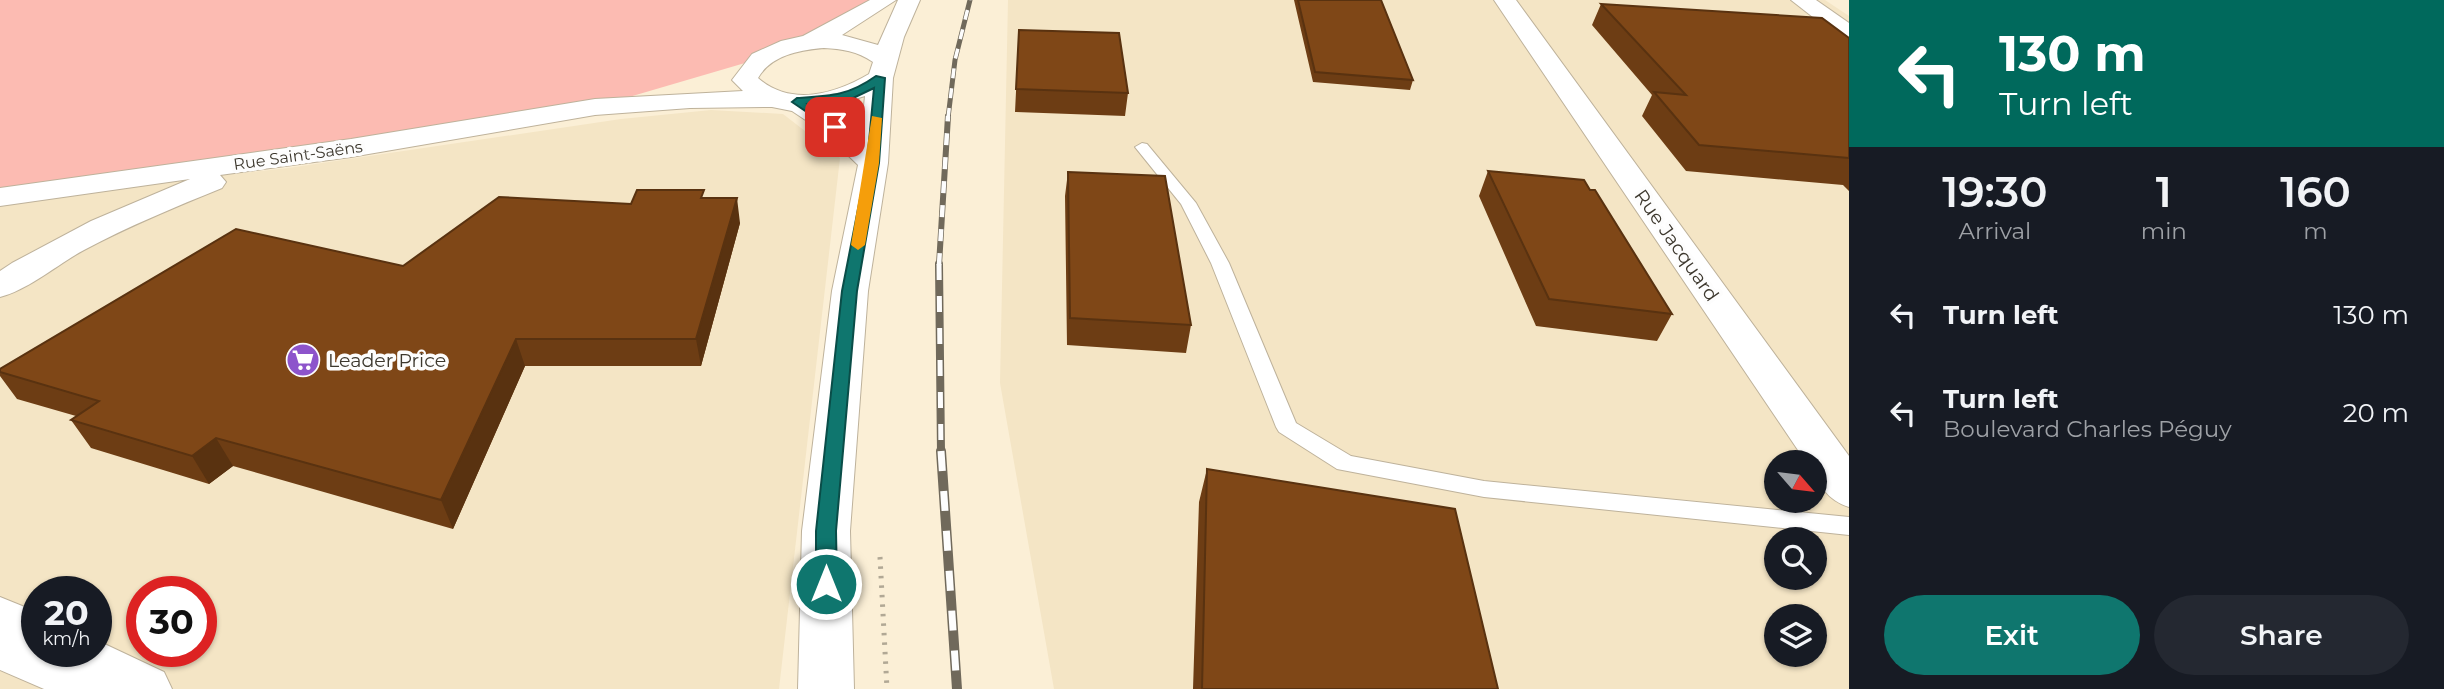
<!DOCTYPE html>
<html lang="en">
<head>
<meta charset="utf-8">
<style>
	body { margin:0; font-family:Montserrat,sans-serif; background:#242831; color:#f1f3f6; height:100vh; display:flex; flex-direction:column; font-size:26px; white-space:nowrap }
	* { box-sizing:border-box; margin:0 }
	p { font-size:23px; color:#9ea1a6 }
	.icon { flex:none; width:38px; height:38px; fill:none; stroke:currentColor; stroke-width:2; stroke-linecap:round; stroke-linejoin:round }
	.map { position:relative; flex:1; overflow:hidden }
	.details { display:flex; flex-direction:column; background:#171b24; width:595px }
	.details>* { flex:none }
	.banner { background:#00695c; color:#fff; overflow:hidden }
	.needle { width:46px; rotate:118deg }
	.fabs { position:absolute; left:1764px; top:450px; display:grid; gap:14px }
	.fabs a { display:grid; place-items:center; width:63px; height:63px; border-radius:50%; background:#171b24; box-shadow:0 2px 5px #0004; font-size:35px }
	.speed { position:absolute; left:21px; top:576px; display:flex; gap:14px; font-size:35px; font-weight:700; text-align:center }
	.speed>* { display:grid; place-content:center; width:91px; height:91px; border-radius:50%; background:#171b24; box-shadow:0 2px 5px #0004; line-height:1 }
	.speed small { font-size:18px; font-weight:400 }
	.speed .limit { border:10px solid #d22; background:#fff; color:#111 }
	.pin { position:absolute; display:grid; place-items:center; width:60px; height:60px; color:#fff; margin:-30px; border-radius:14px; box-shadow:0 4px 10px #0006 }
	.me { position:absolute; width:77px; margin:-38px; rotate:0deg; stroke-linejoin:round; filter:drop-shadow(0 0 5px #0008) }
	.turn { display:flex; align-items:center; gap:24px; height:147px; padding:0 35px; font-size:32px }
	.turn .icon { width:91px; height:91px; stroke-width:2.5 }
	.turn b { display:block; font-size:49px; line-height:60px }
	.eta { display:flex; justify-content:space-evenly; align-items:center; height:119px; text-align:center }
	.eta b { font-size:42px; font-weight:600; line-height:49px }
	.action { display:flex; gap:14px; margin-top:auto; padding:14px 35px }
	.action a { flex:1; height:80px; border-radius:42px; background:#0f766e; color:#fff; font-size:28px; font-weight:600; line-height:80px; text-align:center }
	.action a+a { background:#242831; color:#f1f3f6 }
	ul { padding:0; list-style:none }
	li { display:flex; align-items:center; gap:21px; height:98px; padding:0 35px }
	li div { flex:1 }
	li b { display:block; font-size:26px }
	li em { font-style:normal }
	main { display:flex; flex:1; min-height:0 }
	.map>svg:first-child { display:block }
	.built { fill:#f4e5c5; fill-rule:evenodd }
	.green { fill:#fcbbb2 }
	.lines { fill:none; stroke-linecap:round; stroke-linejoin:round }
	.service-casing { stroke:#beb29b; stroke-width:2 }
	.minor-casing { stroke:#beb29b; stroke-width:2 }
	.tertiary-casing { stroke:#beb29b; stroke-width:2 }
	.primary-casing { stroke:#beb29b; stroke-width:2 }
	.path { stroke:#b1a895; stroke-width:5; stroke-dasharray:2.5 7; stroke-linecap:butt }
	.service { fill:#fff; fill-rule:evenodd }
	.minor { fill:#fff; fill-rule:evenodd }
	.tertiary { fill:#fff; fill-rule:evenodd }
	.primary { fill:#fff; fill-rule:evenodd }
	.rail-far3-casing { stroke:#70695b; stroke-width:5 }
	.rail-far2-casing { stroke:#70695b; stroke-width:6 }
	.rail-far1-casing { stroke:#70695b; stroke-width:8 }
	.rail-casing { stroke:#70695b; stroke-width:10 }
	.rail-far3 { stroke:#fdfdfd; stroke-width:3.5; stroke-dasharray:10; stroke-linecap:butt }
	.rail-far2 { stroke:#fdfdfd; stroke-width:4.5; stroke-dasharray:12; stroke-linecap:butt }
	.rail-far1 { stroke:#fdfdfd; stroke-width:5; stroke-dasharray:16; stroke-linecap:butt }
	.rail { stroke:#fdfdfd; stroke-width:7; stroke-dasharray:20; stroke-linecap:butt }
	.wall { fill:#6d3d14 }
	.shaded-wall { fill:#593210 }
	.building { fill:#7f4717; stroke:#593210; stroke-width:2 }
	.route { fill:#0f766e; stroke:#0a4d48; stroke-width:2 }
	.slow { fill:#f59e0b }
	.labels { text-anchor:middle; stroke-width:7; stroke-linejoin:round; paint-order:stroke }
	.far-street-label { font-size:16px; fill:#3d382e; stroke:#fdfdfd }
	.street-label { font-size:19px; fill:#3d382e; stroke:#fdfdfd }
	.poi-label { font-size:19px; fill:#3d382e; stroke:#fdfdfd; text-anchor:start }
</style>
</head>
<body>
<main>
<div class="map">
<svg width="1849" height="689" viewBox="0 0 1849 689">
	<rect width="100%" height="100%" fill="#fbefd6"/>
	<path class="built" d="M 1008,0 L 1825,0 L 1849,16 L 1849,689 L 1054,689 L 1000,383 ZM 1776,462 L 1815,462 L 1815,500 L 1776,500 ZM 1776,539 L 1815,539 L 1815,578 L 1776,578 ZM 1776,616 L 1815,616 L 1815,654 L 1776,654 Z
		M 711,110 L 783,114 L 840,158 L 779,689 L 0,689 L 0,199 L 288,168 L 621,119 ZM 37,592 L 96,592 L 96,651 L 37,651 ZM 142,592 L 201,592 L 201,651 L 142,651 Z"/>
	<path class="green" d="M 0,0 L 885,0 L 762,58 L 595,107 L 0,191 Z"/>
	<g class="lines">
		<defs>
			<path id="service" d="M 1142,143 L 1147,144 L 1196,203 L 1229,263 L 1296,423 L 1351,456 L 1484,481 L 1849,517 L 1849,535 L 1484,497 L 1337,469 L 1279,432 L 1276,427 L 1211,263 L 1181,204 L 1135,147 Z"/>
			<path id="minor" d="M 870,0 L 896,0 L 842,35 L 878,45 L 898,0 L 920,0 L 904,37 L 893,78 L 888,163 L 868,291 L 850,531 L 854,689 L 798,689 L 802,531 L 832,291 L 858,165 L 825,133 L 792,111 L 772,107 L 690,108 L 595,115 L 351,157 L 220,175 L 226,182 L 222,188 C 175,207 129,226 84,250 C 58,264 28,290 0,297 L 0,271 L 12,263 L 91,221 L 190,179 L 0,206 L 0,188 L 351,139 L 595,99 L 743,91 L 732,80 L 752,54 L 781,41 L 803,36 ZM 824,48 C 842,49 857,51 873,62 L 869,74 C 835,94 791,107 758,78 C 771,55 800,50 824,48 ZM 865,96 L 861,136 L 825,108 Z
				M 1494,0 L 1516,0 L 1849,456 L 1849,507 C 1829,501 1815,484 1815,462 L 1806,462 Z
				M 0,597 L 37,612 L 37,651 L 96,651 L 96,640 L 164,672 L 172,689 L 90,689 L 47,667 L 42,657 L 37,659 L 0,644 Z"/>
			<path id="tertiary" d="M 1791,0 L 1816,0 L 1849,23 L 1849,41 L 1841,39 Z"/>
			<path id="primary" d="M 0,623 L 37,637 L 37,651 L 72,651 L 125,672 L 133,689 L 44,689 L 0,670 Z"/>
		</defs>
		<use href="#service" class="service-casing"/>
		<use href="#minor" class="minor-casing"/>
		<use href="#tertiary" class="tertiary-casing"/>
		<use href="#primary" class="primary-casing"/>
		<path class="path" d="M 880,557 L 887,689"/>
		<use href="#service" class="service"/>
		<use href="#minor" class="minor"/>
		<use href="#tertiary" class="tertiary"/>
		<use href="#primary" class="primary"/>
		<defs>
			<path id="rail-far3" d="M 948,118 L 955,60 L 970,0"/>
			<path id="rail-far2" d="M 939,265 L 948,116"/>
			<path id="rail-far1" d="M 939,264 L 941,453"/>
			<path id="rail" d="M 941,451 L 957,689"/>
		</defs>
		<use href="#rail-far3" class="rail-far3-casing"/>
		<use href="#rail-far2" class="rail-far2-casing"/>
		<use href="#rail-far1" class="rail-far1-casing"/>
		<use href="#rail" class="rail-casing"/>
		<use href="#rail-far3" class="rail-far3"/>
		<use href="#rail-far2" class="rail-far2"/>
		<use href="#rail-far1" class="rail-far1"/>
		<use href="#rail" class="rail"/>
	</g>
	<path class="wall" d="M 1294,0 L 1381,0 L 1413,80 L 1410,90 L 1313,82 Z
		M 1601,4 L 1849,38 L 1849,191 L 1843,185 L 1686,171 L 1642,116 L 1652,95 L 1592,25 Z
		M 1019,30 L 1128,93 L 1125,116 L 1015,112 Z
		M 1488,171 L 1672,314 L 1657,341 L 1536,326 L 1479,196 Z
		M 1068,172 L 1191,325 L 1186,353 L 1067,345 L 1065,196 Z
		M 705,198 L 740,223 L 701,366 L 525,366 L 453,529 L 233,466 L 209,484 L 91,448 L 71,420 L 76,416 L 17,399 L 0,376 L 0,369 L 403,266 L 631,204 Z
		M 1207,469 L 1498,689 L 1193,689 L 1199,502 Z"/>
	<path class="shaded-wall" d="M 737,198 L 740,223 L 701,366 L 696,339 Z
		M 516,339 L 525,366 L 453,529 L 441,500 Z
		M 216,438 L 233,466 L 209,484 L 192,456 Z"/>
	<path class="building" d="M 1298,0 L 1381,0 L 1413,80 L 1315,72 Z
		M 1601,4 L 1822,18 L 1849,38 L 1849,158 L 1699,145 L 1654,92 L 1686,95 Z
		M 1019,30 L 1119,33 L 1128,93 L 1016,89 Z
		M 1488,171 L 1584,180 L 1590,190 L 1595,190 L 1672,314 L 1549,299 Z
		M 1068,172 L 1165,176 L 1191,325 L 1070,318 Z
		M 637,190 L 704,190 L 701,198 L 737,198 L 696,339 L 516,339 L 441,500 L 216,438 L 192,456 L 71,420 L 99,401 L 0,372 L 0,369 L 236,229 L 403,266 L 499,197 L 631,204 Z
		M 1207,469 L 1455,509 L 1498,689 L 1202,689 Z"/>
	<path class="route" d="M 876,76 L 885,78 L 879,163 L 857,291 L 836,531 L 837,584 L 834,590 L 826,592 L 819,590 L 816,584 L 816,531 L 842,291 L 867,163 L 874,88 L 847,101 L 808,104 L 839,125 L 841,127 L 835,131 L 792,102 L 797,98 C 830,96 848,96 876,76 Z"/>
	<path class="slow" d="M 872,116 L 882,118 L 879,163 L 865,245 L 858,250 L 851,245 Z"/>
	<defs>
		<symbol id="supermarket-disc" viewBox="-11 -11 22 22"><circle r="9.5" fill="#8d54cb" stroke="#fdfdfd"/><path d="M-6-5.5h2.5l.6 2H6L4.5 2H-2.5L-4.4-4H-6ZM-1.5 3.2a1.3 1.3 0 1 0 .1 0ZM3 3.2a1.3 1.3 0 1 0 .1 0Z" fill="#fff"/></symbol>
	</defs>
	<g fill-rule="evenodd">
		<use href="#supermarket-disc" x="284" y="341" width="38" height="38"/>
	</g>
	<g class="labels">
		<g class="far-street-label">
			<text transform="translate(298 155) rotate(-8)" y="6">Rue Saint-Saëns</text>
		</g>
		<g class="street-label">
			<text transform="translate(1677 245) rotate(55)" y="7">Rue Jacquard</text>
		</g>
		<g class="poi-label">
			<text x="328" y="367">Leader Price</text>
		</g>
	</g>
</svg>
<div class="fabs">
<a><svg class="needle" viewBox="-14 -14 28 28"><path d="M0-13l5 13h-10z" fill="#e53935"/><path d="M0 13l5-13h-10z" fill="#9ea1a6"/></svg></a>
<a><svg class="icon" aria-label="search" viewBox="0 0 24 24"><circle cx="10" cy="10" r="6"/><path d="M15 15l6 6"/></svg></a>
<a><svg class="icon" aria-label="layers" viewBox="0 0 24 24"><path d="M12 4l9 5-9 5-9-5zM3 14l9 5 9-5"/></svg></a>
</div>
<div class="speed"><div>20<small>km/h</small></div><div class="limit">30</div></div>
<div class="pin" style="left:835px;top:127px;background:#d93025"><svg class="icon" aria-label="arrive" viewBox="0 0 24 24"><path d="M6 21V4h12l-3 4 3 4H6"/></svg></div>
<svg class="me" style="left:826px;top:584px" viewBox="-20 -20 40 40"><circle r="17" fill="#0f766e" stroke="#fff" stroke-width="3"/><path d="M0-11L8 9 0 5-8 9z" fill="#fff"/></svg>
</div>
<section class="details">
<div class="banner">
<div class="turn"><svg class="icon" aria-label="left" viewBox="0 0 24 24"><path d="M17 20v-9H6M10 6l-5 5 5 5"/></svg><div><b>130 m</b>Turn left</div></div>
</div>
<div class="eta">
<div><b>19:30</b><p>Arrival</p></div>
<div><b>1</b><p>min</p></div>
<div><b>160</b><p>m</p></div>
</div>
<ul>
<li><svg class="icon" aria-label="left" viewBox="0 0 24 24"><path d="M17 20v-9H6M10 6l-5 5 5 5"/></svg><div><b>Turn left</b></div><em>130 m</em></li>
<li><svg class="icon" aria-label="left" viewBox="0 0 24 24"><path d="M17 20v-9H6M10 6l-5 5 5 5"/></svg><div><b>Turn left</b><p>Boulevard Charles Péguy</p></div><em>20 m</em></li>
</ul>
<div class="action"><a>Exit</a><a>Share</a></div>
</section>
</main>
</body>
</html>
